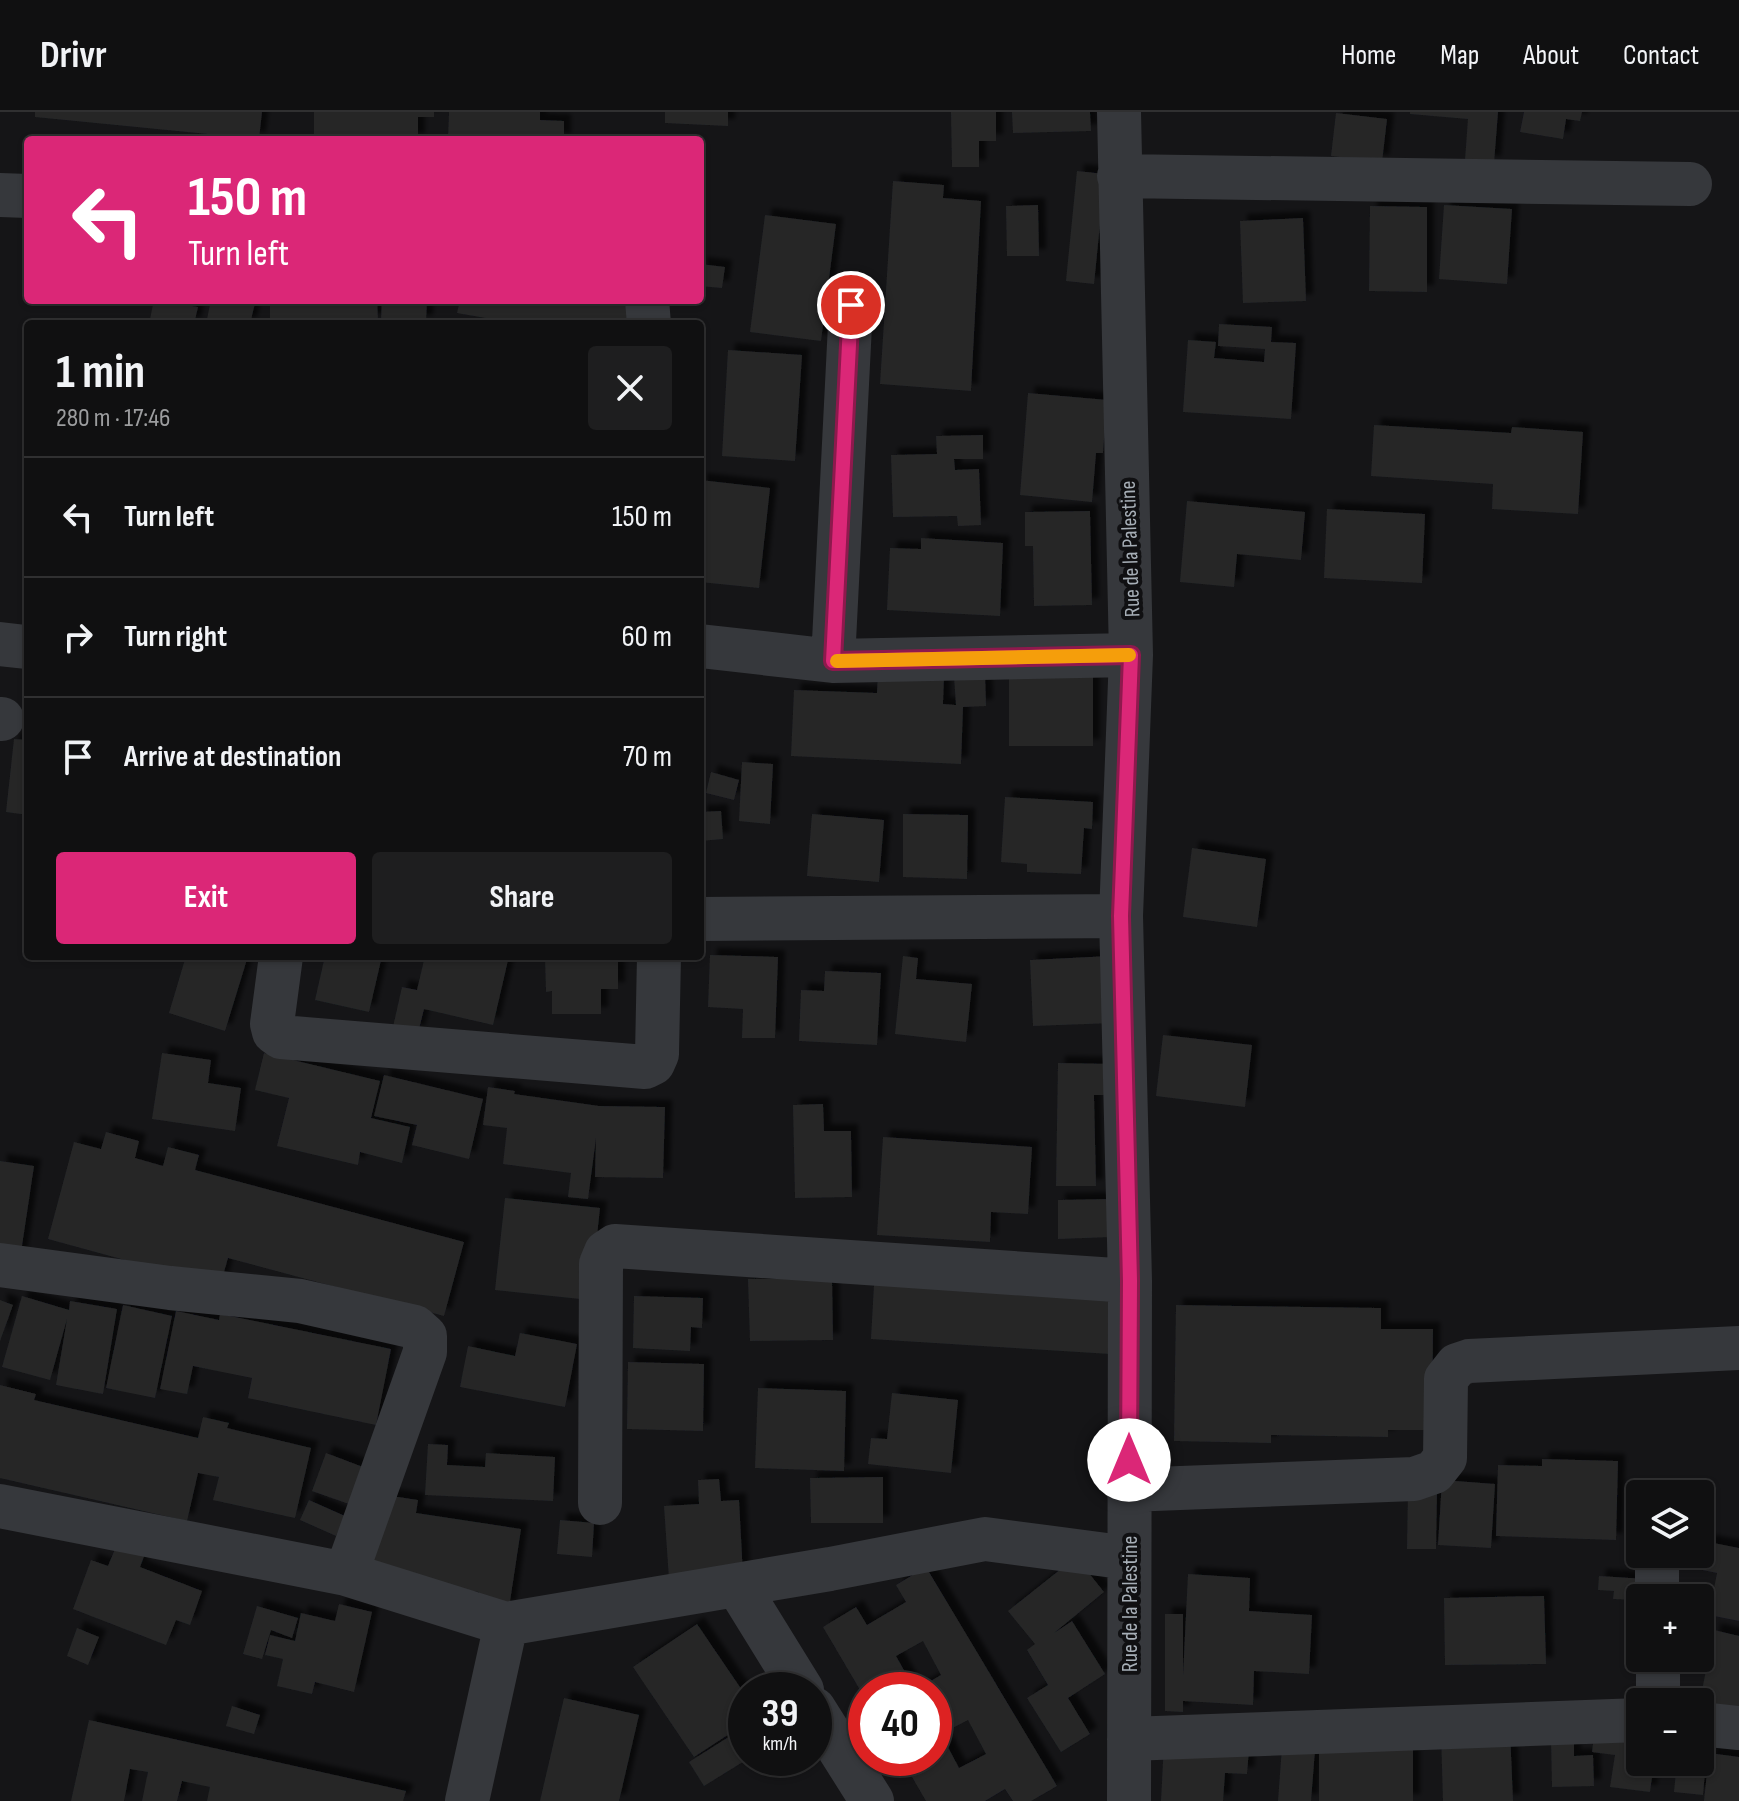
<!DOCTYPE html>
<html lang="en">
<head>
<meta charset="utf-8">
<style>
	body { margin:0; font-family:"Sofia Sans Condensed",sans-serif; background:#1e1e1f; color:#f1f3f6; height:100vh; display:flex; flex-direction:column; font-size:30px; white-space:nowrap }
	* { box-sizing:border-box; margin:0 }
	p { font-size:26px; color:#9c9d9f }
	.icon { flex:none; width:44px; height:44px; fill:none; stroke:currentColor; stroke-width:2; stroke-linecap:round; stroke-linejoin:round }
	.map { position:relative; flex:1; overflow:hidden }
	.sheet { position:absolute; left:24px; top:208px; width:680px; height:640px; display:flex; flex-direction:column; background:#101011; border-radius:8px; box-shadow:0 2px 6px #0004,0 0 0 2px #303031 }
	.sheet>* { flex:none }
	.top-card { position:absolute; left:24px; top:24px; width:680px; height:168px; border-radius:8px; box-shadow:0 2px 6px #0004,0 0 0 2px #303031; background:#db2777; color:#fff; overflow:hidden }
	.tools { position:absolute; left:1626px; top:1368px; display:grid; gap:16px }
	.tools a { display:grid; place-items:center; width:88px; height:88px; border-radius:8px; background:#101011; box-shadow:0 2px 6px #0004,0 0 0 2px #303031; font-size:40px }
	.speed { position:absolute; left:728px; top:1560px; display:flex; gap:16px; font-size:40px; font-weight:700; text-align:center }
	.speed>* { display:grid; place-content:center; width:104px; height:104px; border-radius:50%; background:#101011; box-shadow:0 2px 6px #0004,0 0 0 2px #303031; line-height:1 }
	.speed small { font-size:20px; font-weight:400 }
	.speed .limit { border:12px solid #d22; background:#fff; color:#111 }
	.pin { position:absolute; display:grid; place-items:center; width:68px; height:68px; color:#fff; margin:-34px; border:4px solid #fff; border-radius:50%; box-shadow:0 2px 8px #0007 }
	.me { position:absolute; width:88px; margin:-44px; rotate:0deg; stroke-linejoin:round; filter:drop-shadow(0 0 6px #0008) }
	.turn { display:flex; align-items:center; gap:28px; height:168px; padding:0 32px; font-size:36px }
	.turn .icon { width:104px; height:104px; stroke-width:2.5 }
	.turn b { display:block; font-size:56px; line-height:68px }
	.round { display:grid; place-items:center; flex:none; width:84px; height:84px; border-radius:8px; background:#1e1e1f }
	.headline { display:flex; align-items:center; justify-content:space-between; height:136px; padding:0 32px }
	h1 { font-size:48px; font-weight:700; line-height:60px }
	.button { display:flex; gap:16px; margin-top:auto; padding:16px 32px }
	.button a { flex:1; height:92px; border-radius:8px; background:#db2777; color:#fff; font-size:32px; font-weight:700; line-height:92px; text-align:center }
	.button a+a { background:#1e1e1f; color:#f1f3f6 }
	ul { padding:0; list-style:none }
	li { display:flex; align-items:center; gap:24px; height:120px; padding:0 32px; border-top:2px solid #303031 }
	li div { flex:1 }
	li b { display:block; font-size:30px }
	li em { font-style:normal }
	header { display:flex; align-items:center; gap:48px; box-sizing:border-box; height:112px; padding:0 40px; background:#101011; border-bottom:2px solid #303031 }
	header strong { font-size:38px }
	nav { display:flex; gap:44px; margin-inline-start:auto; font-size:28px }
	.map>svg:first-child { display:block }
	.building { fill:#252628; fill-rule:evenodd; filter:url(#shadow) }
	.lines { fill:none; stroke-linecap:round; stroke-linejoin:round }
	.minor { stroke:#36383c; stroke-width:44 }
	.route-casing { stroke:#8e194d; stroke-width:20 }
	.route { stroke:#db2777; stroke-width:14 }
	.slow { stroke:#f59e0b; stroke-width:14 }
	.labels { text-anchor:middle; stroke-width:8; stroke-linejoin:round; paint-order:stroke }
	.street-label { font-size:22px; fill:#a7afb7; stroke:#101012 }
</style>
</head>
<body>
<header>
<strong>Drivr</strong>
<nav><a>Home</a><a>Map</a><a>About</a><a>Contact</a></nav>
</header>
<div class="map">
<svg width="1739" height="1689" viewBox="0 0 1739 1689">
	<defs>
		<filter id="shadow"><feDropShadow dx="7" dy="-7" stdDeviation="2" flood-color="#0009"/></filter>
	</defs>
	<rect width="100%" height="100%" fill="#151517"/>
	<path class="building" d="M 35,0 L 262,0 L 259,27 L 35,5 Z
		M 314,0 L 434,0 L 434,5 L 418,5 L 418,28 L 314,28 Z
		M 449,0 L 540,0 L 540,8 L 564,9 L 564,28 L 448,28 Z
		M 665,0 L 728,0 L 728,14 L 665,11 Z
		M 951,0 L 996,0 L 996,29 L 979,29 L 979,55 L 952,55 Z
		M 1012,0 L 1090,0 L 1091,19 L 1013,21 Z
		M 1410,0 L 1498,0 L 1494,51 L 1465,48 L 1468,7 L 1410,2 Z
		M 1524,0 L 1582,0 L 1580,9 L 1566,7 L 1563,27 L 1520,20 Z
		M 1336,1 L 1387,7 L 1382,50 L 1331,44 Z
		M 1077,59 L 1105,62 L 1094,172 L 1066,169 Z
		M 893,69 L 944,73 L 943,86 L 981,89 L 971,279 L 880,272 Z
		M 1038,93 L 1039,144 L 1007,144 L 1006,94 Z
		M 1444,93 L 1512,97 L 1507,172 L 1439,167 Z
		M 1370,94 L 1427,95 L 1427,180 L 1369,179 Z
		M 765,103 L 836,112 L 821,229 L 750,220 Z
		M 1303,106 L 1306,189 L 1243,191 L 1240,109 Z
		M 700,152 L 725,155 L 722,176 L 700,174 Z
		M 154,188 L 198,195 L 194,212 L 149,212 Z
		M 211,188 L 255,191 L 250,212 L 206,212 Z
		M 270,188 L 377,188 L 378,208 L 361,208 L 361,212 L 270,212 Z
		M 382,188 L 427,188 L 426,210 L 381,208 Z
		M 460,188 L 650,188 L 646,212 L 520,212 L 457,201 Z
		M 1219,212 L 1272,215 L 1271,230 L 1296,231 L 1291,307 L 1183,300 L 1188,228 L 1216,230 L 1214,246 L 1264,250 L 1265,237 L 1218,234 Z
		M 728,238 L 802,243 L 795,349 L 722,344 Z
		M 1028,281 L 1107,288 L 1103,341 L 1096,341 L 1092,390 L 1020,383 Z
		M 1374,313 L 1511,321 L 1512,315 L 1583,320 L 1578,402 L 1492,397 L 1493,372 L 1371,364 Z
		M 983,323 L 983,347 L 954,347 L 955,358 L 979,357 L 981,413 L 958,414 L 957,404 L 893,405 L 891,343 L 937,342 L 936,324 Z
		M 700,368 L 770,376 L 759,476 L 700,470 Z
		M 1187,389 L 1305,400 L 1301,448 L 1237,442 L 1234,475 L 1180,470 Z
		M 1327,397 L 1425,402 L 1422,471 L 1324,466 Z
		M 1090,399 L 1092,493 L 1034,494 L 1033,434 L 1025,434 L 1025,400 Z
		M 921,426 L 1003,431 L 1000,504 L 887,498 L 890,436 L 921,437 Z
		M 878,561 L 944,563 L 943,592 L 956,593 L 954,564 L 985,562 L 986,594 L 963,595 L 961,652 L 791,644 L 794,578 L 877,581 Z
		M 1009,562 L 1093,562 L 1093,634 L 1009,634 Z
		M 14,627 L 28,628 L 28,703 L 6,700 Z
		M 742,650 L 773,652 L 770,712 L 739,709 Z
		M 711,660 L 739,668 L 734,688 L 706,681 Z
		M 1005,685 L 1093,690 L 1092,717 L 1084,716 L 1081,762 L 1027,760 L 1027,752 L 1001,750 Z
		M 721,699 L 723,727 L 700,729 L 700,700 Z
		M 812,702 L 884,708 L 879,770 L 807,764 Z
		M 903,702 L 968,703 L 967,767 L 903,765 Z
		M 1192,736 L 1266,747 L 1257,815 L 1183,805 Z
		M 710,843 L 778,845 L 775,926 L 742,926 L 743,897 L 708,895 Z
		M 156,844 L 179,844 L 177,850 Z
		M 186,844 L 248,844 L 225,919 L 169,901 Z
		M 325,844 L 382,844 L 369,900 L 315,888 Z
		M 425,844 L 509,844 L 493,913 L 424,897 L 418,921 L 393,915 L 402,875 L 417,878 Z
		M 545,844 L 618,844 L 618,877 L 601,877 L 601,902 L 552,902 L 552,879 L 546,880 Z
		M 903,844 L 918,846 L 916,867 L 972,872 L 966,930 L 895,922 Z
		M 1110,844 L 1113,911 L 1033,914 L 1030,848 Z
		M 825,859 L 881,861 L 877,933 L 799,929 L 801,878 L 824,879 Z
		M 1163,923 L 1252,933 L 1245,995 L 1156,984 Z
		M 162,941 L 211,948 L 208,971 L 241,976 L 235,1019 L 152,1007 Z
		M 264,941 L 380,969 L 371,1006 L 410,1015 L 402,1051 L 360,1040 L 358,1053 L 277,1034 L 289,986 L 255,978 Z
		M 1058,951 L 1113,952 L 1113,983 L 1094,983 L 1096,1074 L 1056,1074 Z
		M 384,963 L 483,987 L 469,1047 L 412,1033 L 417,1013 L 374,1004 Z
		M 488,975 L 515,979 L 514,982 L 599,994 L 665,995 L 663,1066 L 595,1065 L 596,1026 L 588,1087 L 568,1085 L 571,1061 L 503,1052 L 507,1016 L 483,1013 Z
		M 823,992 L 824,1019 L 851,1019 L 852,1085 L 795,1086 L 793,993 Z
		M 106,1020 L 139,1029 L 135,1046 L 163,1054 L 168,1035 L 199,1043 L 195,1058 L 464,1130 L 444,1204 L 228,1146 L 220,1174 L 48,1127 L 74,1030 L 101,1037 Z
		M 883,1025 L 1032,1035 L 1028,1102 L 991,1100 L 990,1130 L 877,1123 Z
		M 0,1049 L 34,1054 L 20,1147 L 0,1144 Z
		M 505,1086 L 600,1096 L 590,1188 L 495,1178 Z
		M 1110,1087 L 1111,1125 L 1058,1127 L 1058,1088 Z
		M 875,1155 L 1114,1171 L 1110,1242 L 871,1227 Z
		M 832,1166 L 833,1228 L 750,1229 L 748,1167 Z
		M 22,1184 L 69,1198 L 70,1189 L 117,1197 L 103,1282 L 56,1273 L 67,1207 L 50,1268 L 2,1255 Z
		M 634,1184 L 703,1186 L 702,1216 L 691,1215 L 690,1239 L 633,1236 Z
		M 0,1188 L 13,1193 L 0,1229 Z
		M 123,1193 L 172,1204 L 155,1286 L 106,1276 Z
		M 1176,1193 L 1381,1196 L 1381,1217 L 1433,1217 L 1432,1318 L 1388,1318 L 1388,1325 L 1271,1323 L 1271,1331 L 1174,1329 Z
		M 176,1199 L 219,1208 L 220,1202 L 391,1237 L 376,1313 L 248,1286 L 252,1266 L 193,1254 L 187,1282 L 160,1277 Z
		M 520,1221 L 577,1232 L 565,1295 L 460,1275 L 468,1234 L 515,1244 Z
		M 628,1250 L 704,1252 L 703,1319 L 627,1317 Z
		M 0,1273 L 36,1282 L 34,1288 L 198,1326 L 203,1305 L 229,1311 L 227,1316 L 311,1336 L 295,1406 L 213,1388 L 219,1365 L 198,1361 L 187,1409 L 0,1366 Z
		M 758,1276 L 846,1279 L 844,1359 L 755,1356 Z
		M 892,1281 L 958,1288 L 951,1361 L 868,1352 L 871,1326 L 887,1327 Z
		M 428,1332 L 448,1333 L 447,1353 L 485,1355 L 486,1341 L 555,1345 L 553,1389 L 425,1383 Z
		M 326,1341 L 363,1355 L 349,1392 L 312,1379 Z
		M 1542,1347 L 1618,1349 L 1616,1428 L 1496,1424 L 1498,1353 L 1542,1354 Z
		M 883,1365 L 883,1411 L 811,1411 L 810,1366 Z
		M 719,1367 L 721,1389 L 739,1388 L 743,1463 L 669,1467 L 664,1394 L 699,1392 L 698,1368 Z
		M 1442,1368 L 1495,1372 L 1491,1436 L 1438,1433 Z
		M 1408,1378 L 1437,1378 L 1436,1437 L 1407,1437 Z
		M 378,1382 L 418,1388 L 416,1401 L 521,1417 L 509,1496 L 477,1491 L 479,1480 L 366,1463 Z
		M 309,1388 L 345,1404 L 336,1424 L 300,1408 Z
		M 560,1408 L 594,1411 L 592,1445 L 557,1442 Z
		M 1703,1429 L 1739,1436 L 1739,1509 L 1709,1503 L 1717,1461 L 1697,1457 Z
		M 117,1432 L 145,1442 L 140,1455 L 202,1479 L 190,1513 L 176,1508 L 166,1533 L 73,1497 L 91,1448 L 108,1454 Z
		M 1076,1445 L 1104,1480 L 1054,1521 L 1072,1509 L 1105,1562 L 1068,1586 L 1090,1622 L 1061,1640 L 1027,1586 L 1048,1573 L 1027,1538 L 1035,1532 L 1008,1499 Z
		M 926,1455 L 1057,1674 L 1031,1689 L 1013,1689 L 1005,1677 L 985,1689 L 926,1689 L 901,1646 L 934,1646 L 934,1578 L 866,1578 L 866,1588 L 823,1515 L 856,1495 L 867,1513 L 906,1490 L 896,1473 ZM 923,1529 L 941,1563 L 915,1578 L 896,1544 ZM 968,1608 L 986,1642 L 959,1656 L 941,1622 Z
		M 1188,1462 L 1250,1466 L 1249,1499 L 1312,1503 L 1309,1562 L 1254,1559 L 1253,1593 L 1183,1589 L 1183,1600 L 1165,1599 L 1165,1502 L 1183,1502 L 1183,1564 Z
		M 1599,1464 L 1646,1467 L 1640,1488 L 1613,1487 L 1614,1479 L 1598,1478 Z
		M 1544,1484 L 1546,1552 L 1445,1553 L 1444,1486 Z
		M 339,1492 L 372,1500 L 354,1580 L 315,1570 L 312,1582 L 277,1574 L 283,1547 L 265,1543 L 270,1523 L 295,1529 L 301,1501 L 335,1509 Z
		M 257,1494 L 298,1506 L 292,1526 L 271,1518 L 262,1547 L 243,1542 Z
		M 697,1512 L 746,1584 L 746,1611 L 694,1645 L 633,1555 Z
		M 77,1516 L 99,1525 L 88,1553 L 67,1544 Z
		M 1714,1518 L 1739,1524 L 1739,1597 L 1700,1589 Z
		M 564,1586 L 639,1603 L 619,1689 L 540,1689 Z
		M 232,1594 L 260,1603 L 254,1622 L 226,1614 Z
		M 89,1608 L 406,1679 L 403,1689 L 207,1689 L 210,1675 L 182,1669 L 177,1689 L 142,1689 L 148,1660 L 130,1657 L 124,1689 L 71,1689 Z
		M 746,1614 L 746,1648 L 704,1674 L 689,1650 Z
		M 1595,1616 L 1640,1622 L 1640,1650 L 1654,1650 L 1650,1680 L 1610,1675 L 1615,1643 L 1592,1640 Z
		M 1510,1618 L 1513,1689 L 1443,1689 L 1441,1621 Z
		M 1574,1624 L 1574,1644 L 1593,1643 L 1594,1674 L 1552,1675 L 1551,1625 Z
		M 1413,1630 L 1413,1689 L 1319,1689 L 1319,1631 Z
		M 1164,1631 L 1249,1637 L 1247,1662 L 1225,1661 L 1223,1689 L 1161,1689 Z
		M 1282,1635 L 1315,1638 L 1311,1689 L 1278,1689 Z
		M 1709,1641 L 1739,1645 L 1739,1689 L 1704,1689 Z
		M 1700,1647 L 1706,1648 L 1703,1683 L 1674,1680 L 1677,1650 L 1700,1650 Z"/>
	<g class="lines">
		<path class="minor" d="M 1119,0 L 1131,543 L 1121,804 L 1130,1169 L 1129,1689
			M 1119,64 L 1690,72
			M 0,83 L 28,84
			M 647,188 L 649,212
			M 851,193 L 833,549 L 1131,543
			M 0,532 L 26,535
			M 700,534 L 833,549
			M 0,607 L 2,607
			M 700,807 L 1121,804
			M 281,844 L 272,912 L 274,920 L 281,925 L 645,955 L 653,951 L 657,942 L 659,844
			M 0,1153 L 170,1176 L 300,1189 L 415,1215 L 425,1224 L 425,1240 L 346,1462
			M 1128,1378 L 1414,1367 L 1434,1360 L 1445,1346 L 1446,1267 L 1457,1253 L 1469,1249 L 1739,1236
			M 600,1391 L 601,1152 L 606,1140 L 615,1134 L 1130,1169
			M 0,1394 L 346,1462 L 506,1512 L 830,1457 L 985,1427 L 1129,1446
			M 1657,1442 L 1657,1486
			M 737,1473 L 802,1578
			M 1658,1546 L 1658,1590
			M 814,1597 L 872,1689
			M 1700,1612 L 1739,1616
			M 1129,1627 L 1640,1608
			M 467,1689 L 506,1512"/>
	</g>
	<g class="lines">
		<defs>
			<path id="route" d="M 851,193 L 833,549 L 1131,543 L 1121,804 L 1130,1169 L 1129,1348"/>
		</defs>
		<use href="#route" class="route-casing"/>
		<use href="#route" class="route"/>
		<path class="slow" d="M 837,549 L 1129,543"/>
	</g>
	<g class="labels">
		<g class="street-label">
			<text transform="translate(1129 437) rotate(-92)" y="8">Rue de la Palestine</text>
			<text transform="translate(1129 1492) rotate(-90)" y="8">Rue de la Palestine</text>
		</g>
	</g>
</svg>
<div class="tools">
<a><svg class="icon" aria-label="layers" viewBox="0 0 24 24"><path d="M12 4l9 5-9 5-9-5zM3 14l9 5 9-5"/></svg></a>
<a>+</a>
<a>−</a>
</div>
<div class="speed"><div>39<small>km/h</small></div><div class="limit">40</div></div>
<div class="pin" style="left:851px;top:193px;background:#d93025"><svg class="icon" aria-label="arrive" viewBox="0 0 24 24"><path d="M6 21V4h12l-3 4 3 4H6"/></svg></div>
<svg class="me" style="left:1129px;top:1348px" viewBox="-20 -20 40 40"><circle r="19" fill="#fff"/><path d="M0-13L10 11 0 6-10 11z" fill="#db2777"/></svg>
<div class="top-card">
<div class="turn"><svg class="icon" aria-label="left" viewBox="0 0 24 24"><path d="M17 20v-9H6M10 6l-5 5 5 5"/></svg><div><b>150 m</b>Turn left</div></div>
</div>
<section class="sheet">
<div class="headline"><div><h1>1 min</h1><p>280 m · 17:46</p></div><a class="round"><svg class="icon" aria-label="close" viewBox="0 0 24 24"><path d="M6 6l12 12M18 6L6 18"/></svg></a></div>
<ul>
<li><svg class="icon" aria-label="left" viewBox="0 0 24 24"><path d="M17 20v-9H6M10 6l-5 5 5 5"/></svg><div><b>Turn left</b></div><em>150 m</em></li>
<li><svg class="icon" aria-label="right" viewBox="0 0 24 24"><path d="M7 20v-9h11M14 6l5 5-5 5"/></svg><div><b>Turn right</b></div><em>60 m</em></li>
<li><svg class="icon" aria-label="arrive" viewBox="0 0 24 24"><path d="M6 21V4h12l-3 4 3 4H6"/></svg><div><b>Arrive at destination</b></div><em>70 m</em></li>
</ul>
<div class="button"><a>Exit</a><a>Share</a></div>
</section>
</div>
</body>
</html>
